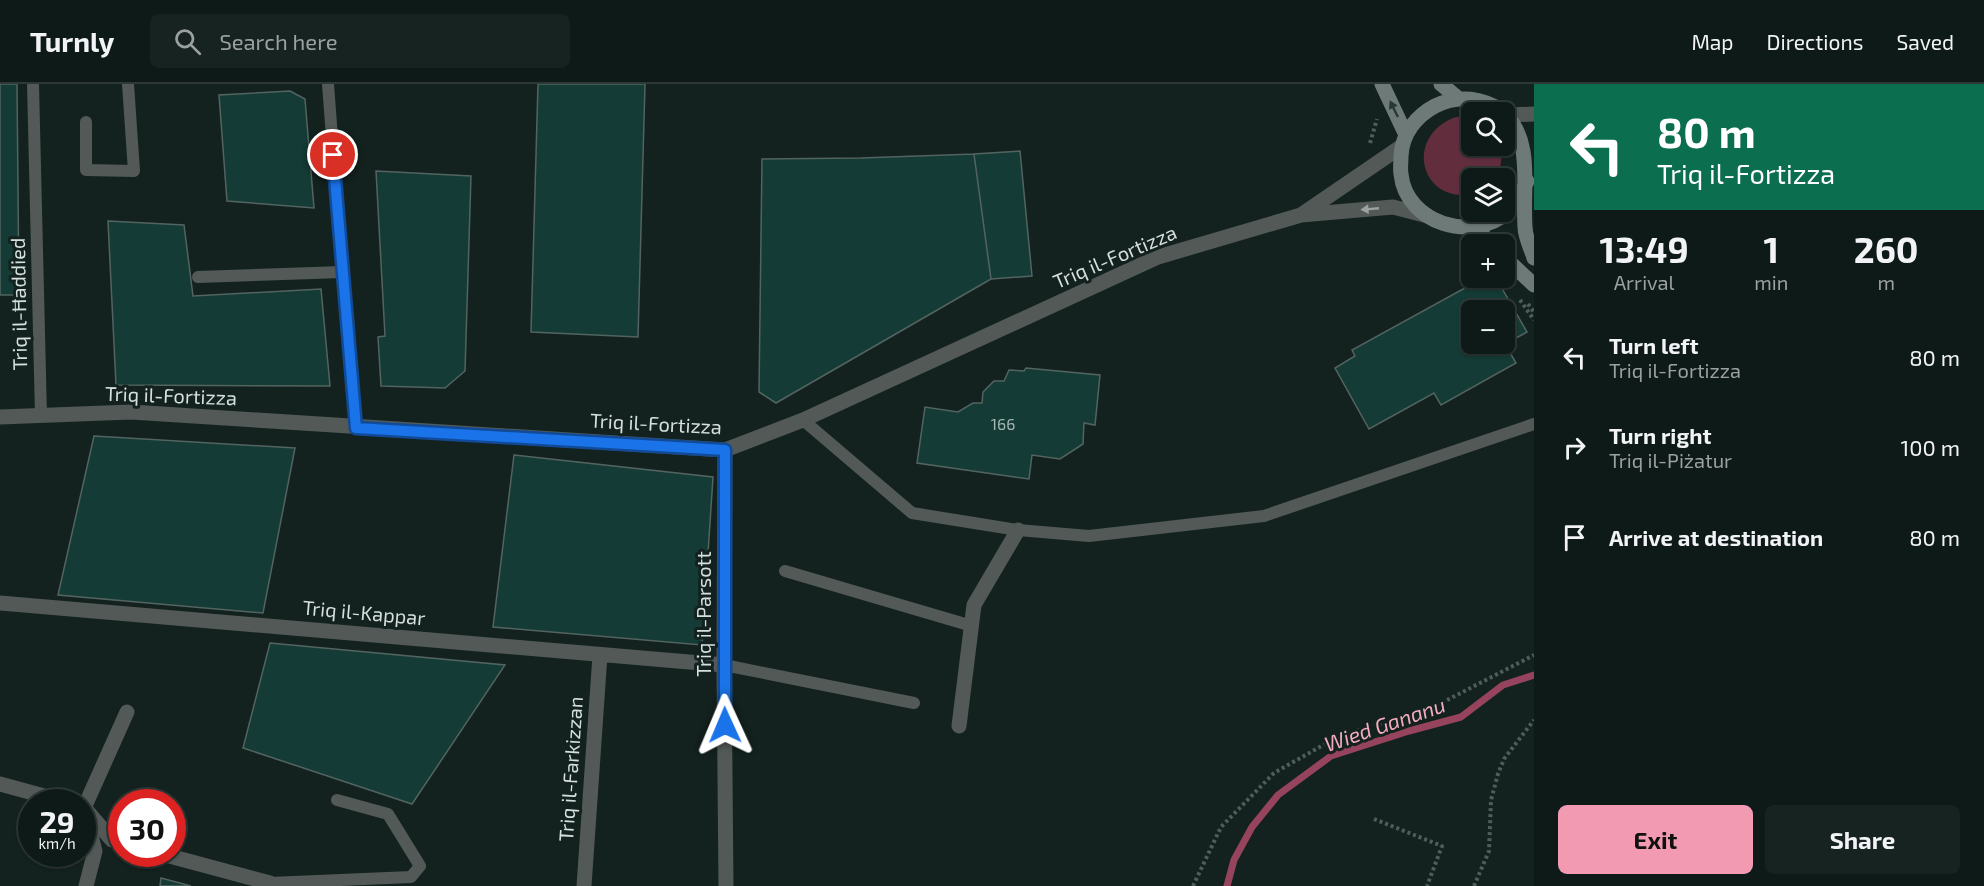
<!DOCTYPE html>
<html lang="en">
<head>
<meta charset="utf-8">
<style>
	body { margin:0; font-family:"Exo 2",sans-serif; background:#172320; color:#f1f3f6; height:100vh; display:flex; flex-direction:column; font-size:22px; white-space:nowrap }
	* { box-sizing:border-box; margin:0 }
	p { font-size:20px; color:#9ba1a1 }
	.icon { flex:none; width:33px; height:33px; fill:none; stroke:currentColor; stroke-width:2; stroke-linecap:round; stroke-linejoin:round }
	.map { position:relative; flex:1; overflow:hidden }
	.sheet { display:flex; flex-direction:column; background:#0e1a17; width:450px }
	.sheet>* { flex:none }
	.top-card { background:#0b6e4f; color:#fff; overflow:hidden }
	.controls { position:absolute; left:1461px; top:18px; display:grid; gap:12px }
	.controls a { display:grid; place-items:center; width:54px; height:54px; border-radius:9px; background:#0e1a17; box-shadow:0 2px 4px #0004,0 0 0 2px #2e3836; font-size:30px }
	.speed { position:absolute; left:18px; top:705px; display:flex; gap:12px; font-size:30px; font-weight:700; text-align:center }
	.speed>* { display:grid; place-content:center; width:78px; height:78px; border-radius:50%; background:#0e1a17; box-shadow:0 2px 4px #0004,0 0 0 2px #2e3836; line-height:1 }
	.speed small { font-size:15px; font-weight:400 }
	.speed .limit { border:9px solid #d22; background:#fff; color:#111 }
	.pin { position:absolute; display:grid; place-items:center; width:51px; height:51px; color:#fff; margin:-26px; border:3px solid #fff; border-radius:50%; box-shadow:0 2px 6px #0007 }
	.me { position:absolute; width:66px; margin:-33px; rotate:359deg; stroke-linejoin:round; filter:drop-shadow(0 0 4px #0008) }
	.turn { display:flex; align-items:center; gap:21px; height:126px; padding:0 24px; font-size:27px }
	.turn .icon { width:78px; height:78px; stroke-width:2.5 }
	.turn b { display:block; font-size:42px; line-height:51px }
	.eta { display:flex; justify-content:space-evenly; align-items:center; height:102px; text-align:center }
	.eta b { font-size:36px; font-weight:700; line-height:42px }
	.button { display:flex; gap:12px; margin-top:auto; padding:12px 24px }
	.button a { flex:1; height:69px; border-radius:9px; background:#f19ab2; color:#111; font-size:24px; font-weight:700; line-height:69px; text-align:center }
	.button a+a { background:#172320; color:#f1f3f6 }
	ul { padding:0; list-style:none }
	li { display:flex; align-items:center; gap:18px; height:90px; padding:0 24px }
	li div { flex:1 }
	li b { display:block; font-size:22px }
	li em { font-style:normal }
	header { display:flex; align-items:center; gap:36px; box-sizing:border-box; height:84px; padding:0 30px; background:#0e1a17; border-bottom:2px solid #2e3836 }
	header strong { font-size:28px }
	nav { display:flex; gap:33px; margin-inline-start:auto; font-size:21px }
	.search { width:420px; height:54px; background:#172320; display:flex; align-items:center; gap:15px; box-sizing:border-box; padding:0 21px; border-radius:9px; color:#9ba1a1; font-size:22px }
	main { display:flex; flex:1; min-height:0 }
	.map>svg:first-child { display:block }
	.green { fill:#622e3e }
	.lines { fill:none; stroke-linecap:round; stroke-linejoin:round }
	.stream { stroke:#96435d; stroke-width:7 }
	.building { fill:#143b35; stroke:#536460; stroke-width:1.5; fill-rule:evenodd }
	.path { stroke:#505d5a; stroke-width:4; stroke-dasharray:3 3; stroke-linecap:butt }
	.service { stroke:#525957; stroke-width:12 }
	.minor { stroke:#525957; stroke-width:15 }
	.secondary { stroke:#6e7a77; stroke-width:15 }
	.oneway { fill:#2a3835 }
	.oneway2 { fill:#9aa3a1 }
	.route-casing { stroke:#114b97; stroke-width:15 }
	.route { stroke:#1a73e8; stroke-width:10 }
	.labels { text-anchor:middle; stroke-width:6; stroke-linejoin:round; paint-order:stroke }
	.number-label { font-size:16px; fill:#a5b6b3 }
	.street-label { font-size:20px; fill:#d5dfdd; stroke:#13221f }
	.water-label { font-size:21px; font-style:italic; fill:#f4acbf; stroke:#13221f }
</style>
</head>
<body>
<header>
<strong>Turnly</strong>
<div class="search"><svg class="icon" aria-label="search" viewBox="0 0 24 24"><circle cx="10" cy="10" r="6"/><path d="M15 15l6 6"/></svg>Search here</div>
<nav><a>Map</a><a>Directions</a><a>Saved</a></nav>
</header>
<main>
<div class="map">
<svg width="1534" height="802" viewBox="0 0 1534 802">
	<rect width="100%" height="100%" fill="#13221f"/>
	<path class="green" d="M 1456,33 L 1471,34 L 1472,62 L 1500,62 C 1503,74 1501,83 1496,94 L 1472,94 L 1471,110 C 1421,119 1403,52 1456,33 Z"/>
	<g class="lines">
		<path class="stream" d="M 1227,802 L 1234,776 L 1252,743 L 1278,711 L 1331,672 L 1409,647 L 1461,633 L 1503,601 L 1534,591"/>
	</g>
	<path class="building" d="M 0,0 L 17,0 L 19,211 L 0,211 Z
		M 538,0 L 645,0 L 638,253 L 531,248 Z
		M 290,7 L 305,15 L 314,124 L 227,117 L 219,11 Z
		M 1020,67 L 1032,192 L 991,195 L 974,70 Z
		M 974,70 L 991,195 L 776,319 L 759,308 L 762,75 L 861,74 Z
		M 376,87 L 471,92 L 465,287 L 445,304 L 381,302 L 378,253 L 385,252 Z
		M 108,137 L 184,141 L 193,212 L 321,205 L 330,302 L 116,301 Z
		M 1483,194 L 1496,194 L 1527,248 L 1505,260 L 1516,279 L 1441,321 L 1434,309 L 1369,345 L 1335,284 L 1355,272 L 1352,266 ZM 1472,226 L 1504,226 L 1504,260 L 1472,260 Z
		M 1026,284 L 1100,291 L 1095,341 L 1084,339 L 1083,360 L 1060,375 L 1032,371 L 1029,395 L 917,379 L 925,323 L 958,328 L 973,319 L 982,319 L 983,308 L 994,297 L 1004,297 L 1009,286 L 1024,287 Z
		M 94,352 L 295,364 L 263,529 L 58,511 Z
		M 514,371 L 713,393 L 702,561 L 493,543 Z
		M 270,559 L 505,581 L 412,720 L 243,664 Z
		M 161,794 L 191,802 L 160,802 Z"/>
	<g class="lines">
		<path class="path" d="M 1370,59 L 1377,35
			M 1520,216 L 1534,236
			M 1528,220 L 1534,228
			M 1374,735 L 1442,762 L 1427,802
			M 1193,802 L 1221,743 L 1274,689 L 1339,652 L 1428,626 L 1534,571
			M 1474,802 L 1489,767 L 1491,716 L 1498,690 L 1504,675 L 1534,636"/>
		<path class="service" d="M 33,0 L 41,332
			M 328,0 L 342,188 L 356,343
			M 86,38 L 86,86 L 134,87 L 128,0
			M 198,193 L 342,188
			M 803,336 L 912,429 L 1018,446 L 1089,452 L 1264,432 L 1534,340
			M 785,487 L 972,542
			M 724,581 L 914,619
			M 270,799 L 411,793 L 420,782 L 388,730 L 337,716"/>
		<path class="minor" d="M 1508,31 L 1534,30
			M 1301,131 L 1402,62
			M 0,333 L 131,328 L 725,366 L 803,336 L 1158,173 L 1301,131 L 1393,123 L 1428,132
			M 725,366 L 724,581 L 726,802
			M 0,519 L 724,581
			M 959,642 L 974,521 L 1018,446
			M 0,700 L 66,718
			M 87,727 L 112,756 L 122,758
			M 162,770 L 270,799 L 269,802
			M 86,802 L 95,767 L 84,724 L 127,628
			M 584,802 L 600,571"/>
		<path class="secondary" d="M 1382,0 L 1406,51
			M 1441,0 L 1459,15
			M 1504,28 C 1483,14 1459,10 1435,22 C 1416,32 1402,50 1401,72 C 1401,78 1400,85 1401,90 C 1406,140 1473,159 1508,128 C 1517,119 1522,109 1527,97
			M 1504,29 C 1534,58 1522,103 1525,143 C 1525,153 1531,164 1534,174
			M 1474,143 L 1492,160
			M 1504,173 L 1534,201"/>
	</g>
	<defs><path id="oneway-solid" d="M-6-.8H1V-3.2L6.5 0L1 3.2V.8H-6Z" transform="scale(1.5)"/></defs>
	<use class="oneway" href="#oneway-solid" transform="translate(1394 25) rotate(-116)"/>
	<use class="oneway2" href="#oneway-solid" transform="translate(1370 125) rotate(175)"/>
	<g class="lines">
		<defs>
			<path id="route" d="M 333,71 L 356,344 L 725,366 L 725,641"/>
		</defs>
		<use href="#route" class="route-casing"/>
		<use href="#route" class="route"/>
	</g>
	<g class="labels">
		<g class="number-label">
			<text x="1003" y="346">166</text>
		</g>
		<g class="street-label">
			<text transform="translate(1115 173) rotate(-23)" y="7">Triq il-Fortizza</text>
			<text transform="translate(19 220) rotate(-91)" y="7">Triq il-Ħaddied</text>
			<text transform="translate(171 312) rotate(2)" y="7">Triq il-Fortizza</text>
			<text transform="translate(656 340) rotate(3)" y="7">Triq il-Fortizza</text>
			<text transform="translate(364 529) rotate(5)" y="7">Triq il-Kappar</text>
			<text transform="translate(704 530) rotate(-90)" y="7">Triq il-Parsott</text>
			<text transform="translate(571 685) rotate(-86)" y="7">Triq il-Farkizzan</text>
		</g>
		<g class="water-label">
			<text transform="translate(1385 641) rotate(-19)" y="7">Wied Gananu</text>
		</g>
	</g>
</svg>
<div class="controls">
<a><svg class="icon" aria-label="search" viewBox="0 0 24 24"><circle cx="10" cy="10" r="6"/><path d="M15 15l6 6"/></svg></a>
<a><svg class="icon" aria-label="layers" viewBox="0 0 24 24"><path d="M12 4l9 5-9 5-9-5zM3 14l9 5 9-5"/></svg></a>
<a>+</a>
<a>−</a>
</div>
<div class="speed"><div>29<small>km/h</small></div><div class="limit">30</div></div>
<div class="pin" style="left:333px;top:71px;background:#d93025"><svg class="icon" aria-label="arrive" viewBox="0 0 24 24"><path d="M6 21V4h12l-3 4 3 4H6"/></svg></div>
<svg class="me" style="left:725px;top:641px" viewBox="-20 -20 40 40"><path d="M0-17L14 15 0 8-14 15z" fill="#1a73e8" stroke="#fff" stroke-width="4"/></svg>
</div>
<section class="sheet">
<div class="top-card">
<div class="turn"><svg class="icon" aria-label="left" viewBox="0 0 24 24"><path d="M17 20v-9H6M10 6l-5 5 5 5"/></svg><div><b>80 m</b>Triq il-Fortizza</div></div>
</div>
<div class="eta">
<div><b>13:49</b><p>Arrival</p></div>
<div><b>1</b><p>min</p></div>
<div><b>260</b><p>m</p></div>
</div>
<ul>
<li><svg class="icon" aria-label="left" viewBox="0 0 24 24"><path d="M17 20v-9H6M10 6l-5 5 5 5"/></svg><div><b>Turn left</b><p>Triq il-Fortizza</p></div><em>80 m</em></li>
<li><svg class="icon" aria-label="right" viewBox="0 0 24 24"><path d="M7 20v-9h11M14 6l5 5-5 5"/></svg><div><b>Turn right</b><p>Triq il-Piżatur</p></div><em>100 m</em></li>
<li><svg class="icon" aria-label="arrive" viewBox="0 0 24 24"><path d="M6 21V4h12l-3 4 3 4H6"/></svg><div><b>Arrive at destination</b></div><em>80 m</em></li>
</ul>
<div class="button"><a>Exit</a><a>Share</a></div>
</section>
</main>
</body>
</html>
